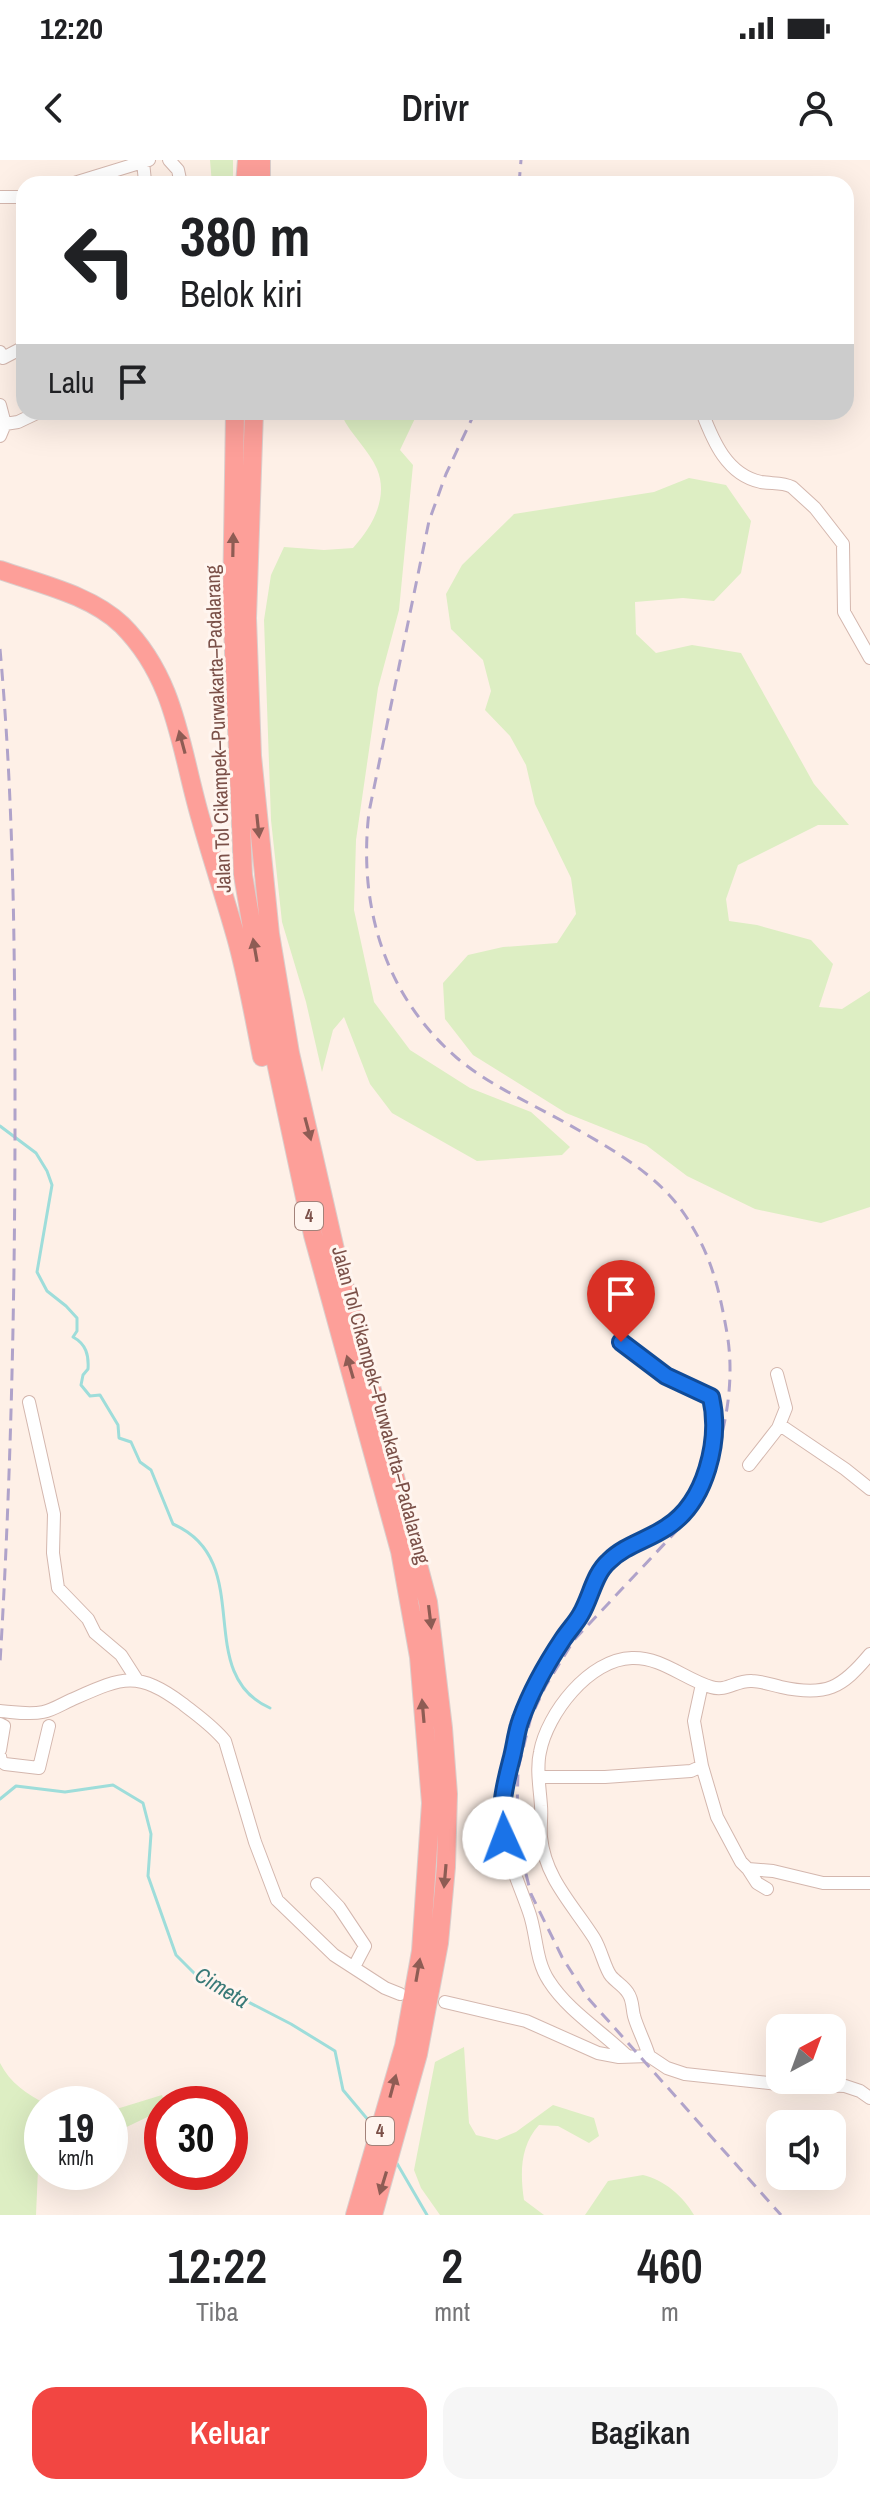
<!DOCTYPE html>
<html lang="id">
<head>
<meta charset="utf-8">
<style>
	body { margin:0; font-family:"Archivo Narrow",sans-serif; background:#f6f6f6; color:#202124; height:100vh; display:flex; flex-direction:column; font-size:30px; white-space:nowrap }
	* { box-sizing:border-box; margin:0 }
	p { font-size:26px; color:#757577 }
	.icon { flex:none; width:44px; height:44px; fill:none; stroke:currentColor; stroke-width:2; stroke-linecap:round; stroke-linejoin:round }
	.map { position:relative; height:2055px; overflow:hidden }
	.panel { display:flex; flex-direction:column; background:#fff; flex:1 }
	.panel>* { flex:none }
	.banner { position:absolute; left:16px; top:16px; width:838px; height:244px; border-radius:24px; box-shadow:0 8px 32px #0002; background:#fff; color:#202124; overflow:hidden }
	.needle { width:52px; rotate:41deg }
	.fabs { position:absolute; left:766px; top:1854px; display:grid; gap:16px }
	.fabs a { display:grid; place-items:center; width:80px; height:80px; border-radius:16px; background:#fff; box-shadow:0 8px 32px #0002; font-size:40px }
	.speed { position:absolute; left:24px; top:1926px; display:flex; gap:16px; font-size:40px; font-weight:700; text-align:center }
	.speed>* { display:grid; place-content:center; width:104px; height:104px; border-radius:50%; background:#fff; box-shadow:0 8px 32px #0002; line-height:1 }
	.speed small { font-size:20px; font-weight:400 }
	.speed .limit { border:12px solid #d22; background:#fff; color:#111 }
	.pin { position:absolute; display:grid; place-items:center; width:68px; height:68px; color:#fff; margin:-82px -34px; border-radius:50% 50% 50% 0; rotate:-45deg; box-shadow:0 0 8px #0007 }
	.pin .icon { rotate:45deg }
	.me { position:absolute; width:88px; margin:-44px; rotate:358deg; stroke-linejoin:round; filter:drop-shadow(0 0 6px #0008) }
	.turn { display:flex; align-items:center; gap:28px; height:168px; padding:0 32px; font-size:36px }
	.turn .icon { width:104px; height:104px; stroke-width:2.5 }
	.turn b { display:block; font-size:56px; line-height:68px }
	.then { display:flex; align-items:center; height:76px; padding:0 32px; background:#0003; gap:16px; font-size:30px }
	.eta { display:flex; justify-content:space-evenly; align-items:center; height:136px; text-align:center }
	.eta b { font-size:48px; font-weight:600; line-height:56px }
	.action { display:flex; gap:16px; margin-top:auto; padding:16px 32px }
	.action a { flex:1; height:92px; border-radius:24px; background:#f24642; color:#fff; font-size:32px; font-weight:600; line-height:92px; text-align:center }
	.action a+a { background:#f6f6f6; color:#202124 }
	.status { display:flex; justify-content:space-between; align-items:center; height:56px; padding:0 40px; background:#fff; direction:ltr }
	.status svg { height:22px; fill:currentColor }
	header { display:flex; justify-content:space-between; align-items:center; height:104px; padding:0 32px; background:#fff; font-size:36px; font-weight:600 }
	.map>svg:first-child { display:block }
	.green { fill:#ddeec3 }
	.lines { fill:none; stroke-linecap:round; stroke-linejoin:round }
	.stream { stroke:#9eddda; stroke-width:3 }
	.minor-casing { stroke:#d4b7ae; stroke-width:14 }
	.highway-casing { stroke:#dacecc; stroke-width:20 }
	.minor { stroke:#fff; stroke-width:12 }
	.highway { stroke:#fd9f99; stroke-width:18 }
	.rail { stroke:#b0a3ca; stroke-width:3; stroke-dasharray:12 8; stroke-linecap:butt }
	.oneway { fill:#8e5c54 }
	.route-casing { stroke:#114b97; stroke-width:20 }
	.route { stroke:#1a73e8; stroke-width:14 }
	.labels { text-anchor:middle; stroke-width:6; stroke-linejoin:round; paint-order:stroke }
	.shield { fill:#fff5ef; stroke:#a3827a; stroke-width:2 }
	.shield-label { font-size:18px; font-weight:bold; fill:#7b5048 }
	.street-label { font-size:20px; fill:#7b5048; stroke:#fff5ef }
	.water-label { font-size:22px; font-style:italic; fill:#387977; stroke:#fff5ef }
</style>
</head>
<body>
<div class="status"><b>12:20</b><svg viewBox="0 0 49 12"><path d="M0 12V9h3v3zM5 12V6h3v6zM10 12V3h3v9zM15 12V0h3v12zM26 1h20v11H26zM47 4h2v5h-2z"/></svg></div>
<header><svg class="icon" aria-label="back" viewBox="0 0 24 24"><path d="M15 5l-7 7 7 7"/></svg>Drivr<svg class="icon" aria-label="person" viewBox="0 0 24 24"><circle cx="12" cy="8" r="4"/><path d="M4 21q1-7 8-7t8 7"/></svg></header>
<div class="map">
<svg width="870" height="2055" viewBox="0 0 870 2055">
	<rect width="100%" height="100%" fill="#fef0e7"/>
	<path class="green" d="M 210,0 L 233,0 L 233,24 L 212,24 Z
		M 345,252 L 418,252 L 400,290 L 413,305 L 399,450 L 378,528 L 356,680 L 354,750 L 374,842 L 410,890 L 470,928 L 531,952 L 570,987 L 562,995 L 477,1001 L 392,953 L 370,924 L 344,857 L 333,870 L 322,912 L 306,842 L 282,762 L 271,660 L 264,460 L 271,415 L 284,387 L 324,390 L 353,388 C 372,367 389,338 377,309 C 369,290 351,275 342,256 Z
		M 689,318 L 726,325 L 751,361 L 741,413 L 714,441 L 683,438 L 635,442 L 636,474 L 656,493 L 692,485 L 741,493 L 814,624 L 849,665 L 818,665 L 738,705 L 726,739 L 729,761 L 757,765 L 811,780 L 833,804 L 819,847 L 842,849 L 870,831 L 870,1047 L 821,1063 L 755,1049 L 687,1016 L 646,985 L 566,953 L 473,895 L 445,859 L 443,823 L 468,795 L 503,787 L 557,783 L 576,754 L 571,718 L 535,644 L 526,605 L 510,576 L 485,550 L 491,531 L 483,500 L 451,469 L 446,434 L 462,405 L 514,354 L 654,332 Z
		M 464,1887 L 469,1963 L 476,1975 L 497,1980 L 516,1972 L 553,1945 L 594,1958 L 599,1976 L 589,1983 L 558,1966 L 539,1965 C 520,1986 520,2013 524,2040 L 544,2055 L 440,2055 L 421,2028 L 414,2010 L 435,1902 Z
		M 0,1903 C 10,1923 27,1934 46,1944 L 42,1944 L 42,2001 L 38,2009 L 36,2055 L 0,2055 Z
		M 162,1935 L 165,1944 L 162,1944 L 162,1950 L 110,1975 L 110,1951 Z
		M 643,2015 C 663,2019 684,2037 694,2055 L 585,2055 L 608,2021 Z"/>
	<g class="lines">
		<path class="stream" d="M 0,966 L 36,993 L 47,1011 L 52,1025 L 37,1112 L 47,1131 L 66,1146 L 77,1158 L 77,1171 L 73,1177 C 86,1184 89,1195 88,1209 L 83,1215 L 81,1225 L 90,1236 L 100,1235 L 118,1265 L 119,1278 L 131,1282 L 140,1302 L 151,1310 L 173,1364 C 258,1401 191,1513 270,1548
			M 0,1639 L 16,1626 L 65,1632 L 113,1625 L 143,1643 L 151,1674 L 148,1716 L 176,1795 L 196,1815 L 291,1864 L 335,1891 L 343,1930 L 374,1967
			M 395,2000 L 427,2055"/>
		<defs>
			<path id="minor" d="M 169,0 L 178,10 L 181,24
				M 143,2 L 145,21
				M 71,24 L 149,0
				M 0,37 L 24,37
				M 0,192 L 3,198 L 24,187
				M 0,245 L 5,264 L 0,276
				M 702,252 C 713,281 727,315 761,322 C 772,324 782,322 792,327 L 815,348 L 843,384 L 844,452 L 870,498
				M 5,264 L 18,262 L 39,252
				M 621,1182 L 666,1216 L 711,1237 C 721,1280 706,1341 667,1367 C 648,1379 626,1385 609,1400 C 593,1416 591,1441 578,1459 C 556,1491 535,1522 521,1558 C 516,1572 515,1586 511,1600 C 506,1622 499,1642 502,1665 C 505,1695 519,1723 529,1752 C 537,1774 535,1800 549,1821 C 568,1851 603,1872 628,1897
				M 29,1242 L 54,1354 L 53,1393 L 58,1428 L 88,1459 L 95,1473 L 121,1495 L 137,1520
				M 780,1265 L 845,1309 L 870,1329
				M 749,1305 L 778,1268 L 786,1248 L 777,1214
				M 702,1524 L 694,1561 L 702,1606 L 717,1657 L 741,1702 L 748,1709 L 773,1711 L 823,1723 L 870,1723
				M 0,1551 C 14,1552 29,1555 43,1552 C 53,1550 62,1544 71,1540 C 121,1518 136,1509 183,1544 C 198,1556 213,1566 225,1581 L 255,1682 L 277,1740 L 334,1795 L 385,1828 L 400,1834
				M 0,1564 L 4,1566 L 0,1590
				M 0,1596 L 1,1601 L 5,1604 L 39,1608 L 49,1566
				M 539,1617 L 605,1617 L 691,1611 L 702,1606
				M 748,1709 L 757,1723 L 767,1729
				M 317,1724 L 339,1747 L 365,1786 L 354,1807
				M 445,1842 L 526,1861 L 598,1893 L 619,1897 L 649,1896 L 667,1908 L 685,1914 L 778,1924 L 845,1926 L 860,1931 L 870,1938
				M 649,1896 C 645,1882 638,1870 634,1856 C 632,1848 633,1840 628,1833 C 624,1826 616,1822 611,1816 C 605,1809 601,1789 594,1778 C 573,1745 545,1718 541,1677 C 540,1667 542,1656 541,1646 C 540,1629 536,1609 540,1592 C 547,1554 589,1499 632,1498 C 662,1497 684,1519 711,1527 C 727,1532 736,1520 752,1521 C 761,1521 772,1525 781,1527 C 826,1537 842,1528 870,1494"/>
			<path id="highway" d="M 245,24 L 247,0
				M 261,24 L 261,0
				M 235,252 L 232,443 L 243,715 L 271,879 L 313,1075 L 400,1391 L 419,1497 L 431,1643 L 421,1791 L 404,1886 L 355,2055
				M 254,252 L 247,458 L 252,596 L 270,774 L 290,893 L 336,1094 L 428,1442 L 443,1568 L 448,1634 L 446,1707 L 439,1783 L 418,1894 L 373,2055
				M 0,410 C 40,424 91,435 122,465 C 177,520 180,589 201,660 C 212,699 225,738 236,777 C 247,816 254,857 262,897"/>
		</defs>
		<use href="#minor" class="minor-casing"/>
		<use href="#highway" class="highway-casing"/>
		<use href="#minor" class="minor"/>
		<use href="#highway" class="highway"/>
		<path class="rail" d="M 519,24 L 521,0
			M 475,252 L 446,314 L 429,361 L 369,652 C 358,745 384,835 457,898 C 489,925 530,943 566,963 C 608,987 657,1013 685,1055 C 711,1094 719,1128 727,1173 C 738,1237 718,1310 683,1364 L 574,1480 L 545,1527 L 531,1557 L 518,1609 L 517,1654 L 521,1694 L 531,1734 L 562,1797 L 588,1838 L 781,2055
			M 0,489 C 14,644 15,799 15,954 C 15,1137 11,1320 0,1503"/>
	</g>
	<defs><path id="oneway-solid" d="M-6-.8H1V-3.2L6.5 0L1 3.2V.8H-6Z" transform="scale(2)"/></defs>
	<g class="oneway">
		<use href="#oneway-solid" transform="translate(233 385) rotate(-89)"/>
		<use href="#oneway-solid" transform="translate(182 582) rotate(-105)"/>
		<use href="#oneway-solid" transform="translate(258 666) rotate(84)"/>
		<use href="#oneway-solid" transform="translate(255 790) rotate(-100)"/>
		<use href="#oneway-solid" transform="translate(308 969) rotate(75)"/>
		<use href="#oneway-solid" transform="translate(350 1207) rotate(-106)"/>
		<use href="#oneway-solid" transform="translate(430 1457) rotate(83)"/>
		<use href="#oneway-solid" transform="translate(423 1551) rotate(-95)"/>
		<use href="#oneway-solid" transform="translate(445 1716) rotate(95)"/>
		<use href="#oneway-solid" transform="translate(418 1810) rotate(-80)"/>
		<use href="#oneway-solid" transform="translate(393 1926) rotate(-75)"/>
		<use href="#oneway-solid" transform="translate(383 2023) rotate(107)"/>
	</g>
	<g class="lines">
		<defs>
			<path id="route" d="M 504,1678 C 499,1650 504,1628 511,1601 C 515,1587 516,1572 521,1559 C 531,1531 547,1503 563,1479 C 569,1470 576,1463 581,1454 C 591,1437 594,1414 609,1401 C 625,1385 648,1380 667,1367 C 706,1342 721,1280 711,1237 L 666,1216 L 621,1182"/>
		</defs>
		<use href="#route" class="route-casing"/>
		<use href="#route" class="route"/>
	</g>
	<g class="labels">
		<g class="shield">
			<rect x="295" y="1042" width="28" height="28" rx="6"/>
			<rect x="366" y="1957" width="28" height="28" rx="6"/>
		</g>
		<g class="shield-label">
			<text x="309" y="1062">4</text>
			<text x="380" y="1977">4</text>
		</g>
		<g class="street-label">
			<text transform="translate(218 569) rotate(-92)" y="7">Jalan Tol Cikampek–Purwakarta–Padalarang</text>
			<text transform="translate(381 1245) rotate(75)" y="7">Jalan Tol Cikampek–Purwakarta–Padalarang</text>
		</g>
		<g class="water-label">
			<text transform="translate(222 1827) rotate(31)" y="8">Cimeta</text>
		</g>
	</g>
</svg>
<div class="fabs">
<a><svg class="needle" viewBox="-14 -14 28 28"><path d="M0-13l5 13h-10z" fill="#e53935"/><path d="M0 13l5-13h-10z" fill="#757577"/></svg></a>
<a><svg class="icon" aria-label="sound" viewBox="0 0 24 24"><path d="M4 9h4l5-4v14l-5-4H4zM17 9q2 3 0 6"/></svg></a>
</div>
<div class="speed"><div>19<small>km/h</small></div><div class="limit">30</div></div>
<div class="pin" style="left:621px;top:1182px;background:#d93025"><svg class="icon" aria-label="arrive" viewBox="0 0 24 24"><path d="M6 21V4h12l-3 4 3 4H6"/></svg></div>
<svg class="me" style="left:504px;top:1678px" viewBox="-20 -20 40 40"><circle r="19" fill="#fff"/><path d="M0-13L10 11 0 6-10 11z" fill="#1a73e8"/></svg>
<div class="banner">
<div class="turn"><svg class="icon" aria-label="left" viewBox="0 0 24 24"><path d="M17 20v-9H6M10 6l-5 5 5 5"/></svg><div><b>380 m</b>Belok kiri</div></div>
<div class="then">Lalu<svg class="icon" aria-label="arrive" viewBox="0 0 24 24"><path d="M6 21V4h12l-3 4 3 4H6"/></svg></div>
</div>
</div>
<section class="panel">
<div class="eta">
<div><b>12:22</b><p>Tiba</p></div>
<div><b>2</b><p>mnt</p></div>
<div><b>460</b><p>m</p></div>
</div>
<div class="action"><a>Keluar</a><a>Bagikan</a></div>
</section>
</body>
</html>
